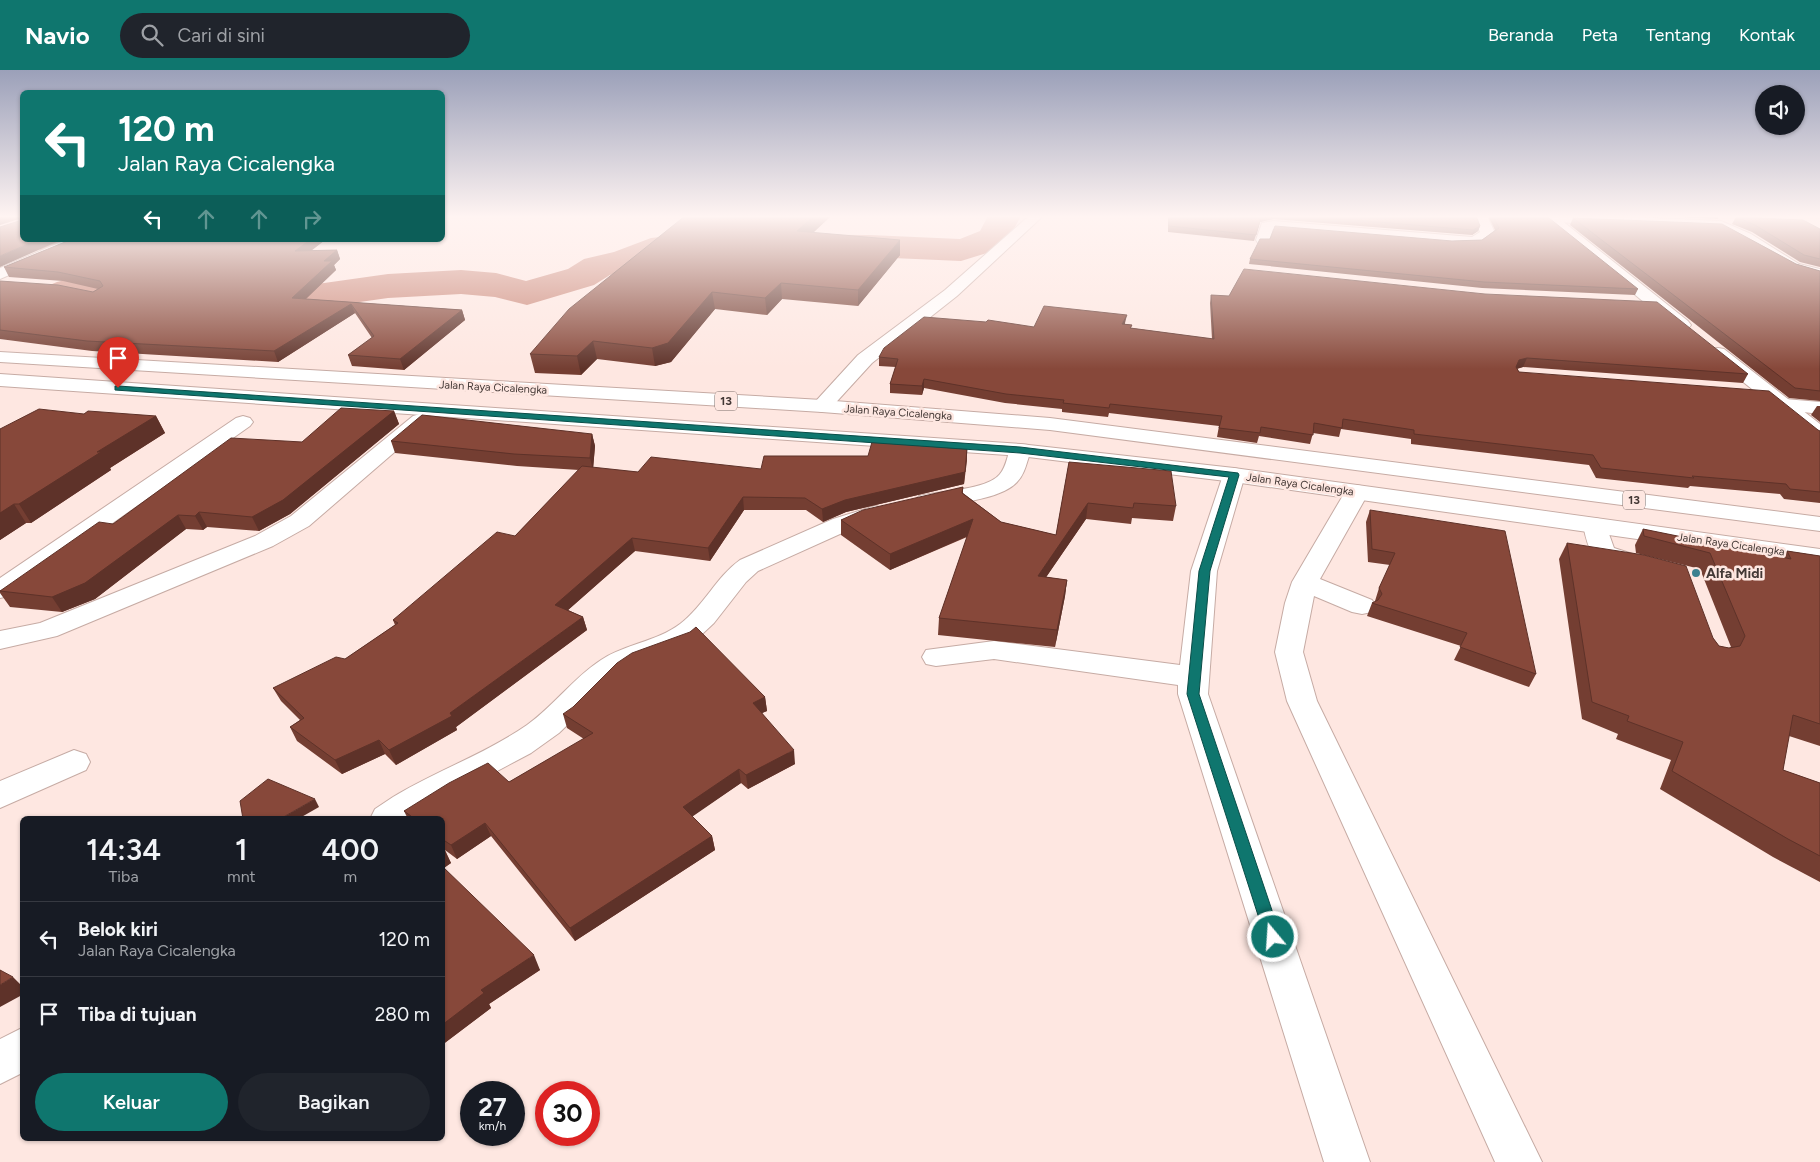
<!DOCTYPE html>
<html lang="id">
<head>
<meta charset="utf-8">
<style>
	body { margin:0; font-family:Figtree,sans-serif; background:#20242c; color:#f1f3f6; height:100vh; display:flex; flex-direction:column; font-size:19px; white-space:nowrap }
	* { box-sizing:border-box; margin:0 }
	p { font-size:16px; color:#9ea1a6 }
	.icon { flex:none; width:28px; height:28px; fill:none; stroke:currentColor; stroke-width:2; stroke-linecap:round; stroke-linejoin:round }
	.map { position:relative; flex:1; overflow:hidden }
	.details { position:absolute; left:20px; top:746px; width:425px; height:325px; display:flex; flex-direction:column; background:#171b24; border-radius:8px; box-shadow:0 1px 4px #0004 }
	.details>* { flex:none }
	.hud { position:absolute; left:20px; top:20px; width:425px; height:152px; border-radius:8px; box-shadow:0 1px 4px #0004; background:#0f766e; color:#fff; overflow:hidden }
	.buttons { position:absolute; left:1755px; top:15px; display:grid; gap:10px }
	.buttons a { display:grid; place-items:center; width:50px; height:50px; border-radius:50%; background:#171b24; box-shadow:0 1px 4px #0004; font-size:25px }
	.speed { position:absolute; left:460px; top:1011px; display:flex; gap:10px; font-size:25px; font-weight:700; text-align:center }
	.speed>* { display:grid; place-content:center; width:65px; height:65px; border-radius:50%; background:#171b24; box-shadow:0 1px 4px #0004; line-height:1 }
	.speed small { font-size:12px; font-weight:400 }
	.speed .limit { border:8px solid #d22; background:#fff; color:#111 }
	.pin { position:absolute; display:grid; place-items:center; width:42px; height:42px; color:#fff; margin:-51px -21px; border-radius:50% 50% 50% 0; rotate:-45deg; box-shadow:0 0 5px #0007 }
	.pin .icon { rotate:45deg }
	.me { position:absolute; width:55px; margin:-28px; rotate:342deg; stroke-linejoin:round; filter:drop-shadow(0 0 4px #0008) }
	.turn { display:flex; align-items:center; gap:18px; height:105px; padding:0 15px; font-size:22px }
	.turn .icon { width:65px; height:65px; stroke-width:2.5 }
	.turn b { display:block; font-size:35px; line-height:42px }
	.lanes { display:flex; align-items:center; height:48px; padding:0 15px; background:#0003; justify-content:center; gap:25px; direction:ltr }
	.lanes .off { opacity:.35 }
	.eta { display:flex; justify-content:space-evenly; align-items:center; height:85px; text-align:center }
	.eta b { font-size:30px; font-weight:600; line-height:35px }
	.action { display:flex; gap:10px; margin-top:auto; padding:10px 15px }
	.action a { flex:1; height:58px; border-radius:30px; background:#0f766e; color:#fff; font-size:20px; font-weight:600; line-height:58px; text-align:center }
	.action a+a { background:#20242c; color:#f1f3f6 }
	ul { padding:0; list-style:none }
	li { display:flex; align-items:center; gap:15px; height:75px; padding:0 15px; border-top:1px solid #363941 }
	li div { flex:1 }
	li b { display:block; font-size:19px }
	li em { font-style:normal }
	header { display:flex; align-items:center; gap:30px; box-sizing:border-box; height:70px; padding:0 25px; background:#0f766e; color:#fff }
	header strong { font-size:24px }
	nav { display:flex; gap:28px; margin-inline-start:auto; font-size:18px }
	.search { width:350px; height:45px; background:#20242c; display:flex; align-items:center; gap:12px; box-sizing:border-box; padding:0 18px; border-radius:28px; color:#9ea1a6; font-size:19px }
	.map>svg:first-child { display:block }
	.lines { fill:none; stroke-linecap:round; stroke-linejoin:round }
	.river { fill:#c88373; fill-rule:evenodd }
	.minor-casing { stroke:#c6aba4; stroke-width:2 }
	.major-casing { stroke:#c6aba4; stroke-width:2 }
	.highway-casing { stroke:#c6aba4; stroke-width:2 }
	.minor { fill:#fff; fill-rule:evenodd }
	.major { fill:#fff; fill-rule:evenodd }
	.highway { fill:#fff; fill-rule:evenodd }
	.wall { fill:#743e32 }
	.shaded-wall { fill:#5e3229 }
	.building { fill:#87483a; stroke:#5e3229 }
	.route { fill:#0f766e; stroke:#0a4d48 }
	.poi-dot { fill:#3c808f; stroke:#fee7e1; stroke-width:2 }
	.labels { text-anchor:middle; stroke-width:5; stroke-linejoin:round; paint-order:stroke }
	.far-street-label { font-size:11px; fill:#433835; stroke:#fee7e1 }
	.shield { fill:#fee7e1; stroke:#7b6c69; stroke-width:1 }
	.shield-label { font-size:12px; font-weight:bold; fill:#433835 }
	.poi-label { font-size:14px; font-weight:bold; fill:#433835; stroke:#fee7e1; text-anchor:start }
</style>
</head>
<body>
<header>
<strong>Navio</strong>
<div class="search"><svg class="icon" aria-label="search" viewBox="0 0 24 24"><circle cx="10" cy="10" r="6"/><path d="M15 15l6 6"/></svg>Cari di sini</div>
<nav><a>Beranda</a><a>Peta</a><a>Tentang</a><a>Kontak</a></nav>
</header>
<div class="map">
<svg width="1820" height="1092" viewBox="0 0 1820 1092">
	<rect width="100%" height="100%" fill="#fee7e1"/>
	<g class="lines">
		<path class="river" d="M 988,146 L 1021,146 L 1005,175 L 990,182 L 961,191 L 870,187 L 687,186 L 659,189 L 639,198 L 610,205 L 594,215 L 527,235 L 495,227 L 461,224 L 388,228 L 310,239 L 215,242 L 201,238 L 195,230 L 201,222 L 215,218 L 310,215 L 388,204 L 461,200 L 496,203 L 526,211 L 568,199 L 584,189 L 614,182 L 651,168 L 687,164 L 870,165 L 960,169 L 980,161 Z
			M 33,170 L 124,170 L 119,177 C 102,182 55,190 40,180 C 37,178 35,173 33,170 Z
			M 232,170 L 266,170 L 268,177 L 263,185 L 194,208 L 97,226 L 106,228 L 112,237 L 106,246 C 81,252 37,258 20,234 L 26,225 L 57,212 L 89,204 L 176,190 Z"/>
		<defs>
			<path id="minor" d="M 1029,146 L 1043,146 L 957,226 L 872,293 L 829,340 L 822,342 L 815,340 L 812,336 L 815,332 L 858,285 L 945,220 Z
				M 1473,146 L 1487,146 L 1495,163 L 1480,174 L 1450,175 L 1273,159 L 1268,173 L 1258,173 L 1256,170 L 1262,153 L 1273,151 L 1472,167 L 1480,162 Z
				M 1500,146 L 1610,146 L 1721,151 L 1751,164 L 1799,194 L 1820,199 L 1820,209 C 1779,202 1756,173 1719,159 L 1506,150 Z
				M 66,170 L 85,170 L 83,173 L 0,209 L 0,198 Z
				M 1785,329 L 1820,332 L 1820,344 L 1778,339 L 1775,335 L 1778,331 Z
				M 420,344 L 427,346 L 430,350 L 427,354 L 309,456 L 273,476 L 57,566 L 0,579 L 0,561 L 40,553 L 255,466 L 291,446 L 413,346 Z
				M 243,346 L 250,348 L 253,352 L 250,356 L 9,526 L 0,528 L 0,508 L 236,348 Z
				M 1020,374 L 1028,375 L 1031,380 C 1027,391 1025,404 1017,412 C 1001,430 950,434 927,438 L 919,436 L 915,431 L 919,426 C 938,421 988,420 1000,404 C 1007,396 1007,384 1012,375 Z
				M 1234,398 L 1242,400 L 1245,405 L 1217,501 L 1208,624 L 1370,1092 L 1324,1092 L 1178,624 L 1178,615 L 994,589 L 936,596 L 926,594 L 922,587 L 926,580 L 994,571 L 1180,595 L 1191,501 L 1223,405 L 1226,400 Z
				M 1357,415 L 1365,417 L 1369,422 L 1320,509 L 1372,530 L 1376,536 L 1372,542 L 1362,544 L 1352,542 L 1314,526 L 1303,582 L 1317,631 L 1542,1092 L 1495,1092 L 1287,631 L 1275,582 L 1285,533 L 1292,512 L 1345,422 L 1349,417 Z
				M 875,436 L 883,438 L 887,443 L 883,448 L 840,464 L 758,501 L 746,512 L 714,553 L 699,567 L 680,578 L 639,593 L 620,604 L 559,663 L 531,683 L 435,734 L 413,749 L 370,749 L 375,739 L 393,727 C 436,701 485,684 527,655 C 554,636 573,608 601,590 C 625,574 656,572 680,554 C 704,536 716,507 740,490 L 833,449 Z
				M 1595,448 L 1604,450 L 1614,478 L 1642,487 L 1646,492 L 1642,497 C 1632,500 1625,498 1615,495 C 1590,489 1588,478 1583,455 L 1586,450 Z
				M 74,680 L 86,684 L 90,692 L 86,700 L 0,738 L 0,711 Z
				M 22,958 L 22,1003 L 0,1014 L 0,969 Z"/>
			<path id="major" d="M 1541,146 L 1556,146 L 1688,251 L 1691,255 L 1688,259 L 1676,259 Z
				M 1718,278 L 1724,279 L 1820,354 L 1820,370 L 1813,368 L 1712,287 L 1709,283 L 1712,279 Z"/>
			<path id="highway" d="M 0,282 L 822,330 L 1050,348 L 1820,447 L 1820,461 L 1050,360 L 822,342 L 0,292 Z
				M 0,304 L 1020,374 L 1234,398 L 1820,479 L 1820,495 L 1234,412 L 1020,386 L 0,316 Z"/>
		</defs>
		<use href="#minor" class="minor-casing"/>
		<use href="#major" class="major-casing"/>
		<use href="#highway" class="highway-casing"/>
		<use href="#minor" class="minor"/>
		<use href="#major" class="major"/>
		<use href="#highway" class="highway"/>
	</g>
	<path class="wall" d="M 685,146 L 831,146 L 813,163 L 900,185 L 858,236 L 782,229 L 767,245 L 715,239 L 671,292 L 655,296 L 597,289 L 581,305 L 535,303 L 530,284 Z
		M 1168,146 L 1476,146 L 1480,156 L 1478,161 L 1472,165 L 1273,149 L 1260,152 L 1254,171 L 1168,162 Z
		M 1488,146 L 1508,146 L 1638,219 L 1635,225 L 1482,218 L 1249,194 L 1250,189 L 1452,171 L 1482,170 L 1495,160 Z
		M 1659,146 L 1719,146 L 1718,149 Z
		M 1736,147 L 1820,159 L 1820,197 L 1800,192 L 1752,162 L 1732,154 Z
		M 1573,148 L 1796,194 L 1820,201 L 1820,331 L 1789,328 L 1570,155 Z
		M 70,170 L 325,170 L 311,181 L 337,180 L 340,189 L 334,195 L 336,200 L 306,229 L 462,240 L 465,250 L 404,300 L 352,296 L 348,285 L 372,268 L 355,243 L 278,292 L 92,281 L 0,269 L 0,211 L 93,222 L 98,219 L 63,211 L 9,207 L 4,197 Z
		M 1211,225 L 1748,304 L 1743,313 L 1523,297 L 1517,299 L 1519,302 L 1820,361 L 1820,433 L 1784,429 L 1780,424 L 1690,416 L 1688,418 L 1596,408 L 1589,395 L 1411,374 L 1411,369 L 1341,359 L 1339,367 L 1313,363 L 1310,374 L 1259,366 L 1257,373 L 1217,367 L 1219,356 L 1109,343 L 1108,347 L 1062,342 L 1062,339 L 1005,333 L 924,318 L 922,325 L 890,323 L 890,314 L 896,297 L 879,296 L 879,287 L 1034,257 L 1125,253 L 1125,254 L 1132,255 L 1131,258 L 1212,269 L 1210,233 Z
		M 1817,336 L 1820,336 L 1820,352 L 1811,345 Z
		M 394,341 L 399,354 L 290,444 L 259,461 L 207,457 L 203,460 L 186,459 L 95,529 L 62,542 L 10,537 L 0,523 L 0,521 L 113,454 L 302,372 Z
		M 84,344 L 156,346 L 165,363 L 110,398 L 111,400 L 31,453 L 26,453 L 0,470 L 0,359 Z
		M 592,364 L 595,376 L 593,398 L 638,402 L 761,399 L 868,386 L 967,379 L 967,391 L 964,414 L 846,442 L 823,452 L 806,440 L 744,440 L 710,491 L 635,481 L 568,540 L 583,547 L 587,560 L 456,657 L 457,660 L 396,695 L 385,684 L 342,704 L 297,671 L 290,657 L 300,650 L 281,631 L 273,618 L 345,589 L 395,555 L 393,550 L 515,466 L 579,400 L 517,396 L 395,383 L 391,371 Z
		M 1069,392 L 1176,436 L 1173,451 L 1132,448 L 1131,454 L 1086,449 L 1046,507 L 1067,510 L 1065,526 L 1055,577 L 938,565 L 939,548 L 967,467 L 890,500 L 841,465 L 841,450 L 963,417 L 963,423 L 1001,452 L 1056,465 Z
		M 1370,440 L 1536,604 L 1529,617 L 1454,590 L 1461,576 L 1367,546 L 1372,533 L 1375,532 L 1375,531 L 1379,518 L 1390,495 L 1368,492 L 1366,452 Z
		M 1643,459 L 1783,488 L 1787,481 L 1820,486 L 1820,676 L 1789,666 L 1783,700 L 1820,713 L 1820,812 L 1773,787 L 1660,719 L 1671,690 L 1616,669 L 1618,664 L 1582,649 L 1559,489 L 1567,473 L 1713,568 L 1719,576 L 1729,578 L 1731,577 L 1700,499 L 1636,483 L 1635,475 Z
		M 765,627 L 767,641 L 762,643 L 795,694 L 748,719 L 741,713 L 692,746 L 712,766 L 715,780 L 575,871 L 491,766 L 457,789 L 445,780 L 451,793 L 444,798 L 540,900 L 489,934 L 491,938 L 442,975 L 442,749 L 408,749 L 404,741 L 509,712 L 584,669 L 567,658 L 563,644 Z"/>
	<path class="shaded-wall" d="M 0,146 L 22,146 L 22,148 L 0,155 Z
		M 814,146 L 831,146 L 798,176 L 797,161 Z
		M 1264,146 L 1274,146 L 1273,149 L 1260,152 L 1254,171 L 1261,147 Z
		M 1480,156 L 1478,161 L 1472,165 L 1473,160 Z
		M 37,170 L 61,170 L 0,197 L 0,186 Z
		M 310,170 L 325,170 L 298,190 L 295,181 Z
		M 900,170 L 900,185 L 858,236 L 858,220 Z
		M 337,180 L 340,189 L 334,195 L 336,200 L 296,238 L 292,228 L 324,191 Z
		M 781,213 L 782,229 L 767,245 L 765,228 Z
		M 712,222 L 715,239 L 671,292 L 655,296 L 652,278 Z
		M 351,234 L 355,243 L 278,292 L 274,281 Z
		M 462,240 L 465,250 L 404,300 L 400,289 Z
		M 1127,245 L 1125,253 L 1120,262 L 1122,254 Z
		M 593,271 L 597,289 L 581,305 L 577,286 Z
		M 1527,288 L 1523,297 L 1515,299 L 1512,306 L 1519,290 Z
		M 924,309 L 924,318 L 922,325 L 922,316 Z
		M 394,341 L 399,354 L 290,444 L 259,461 L 252,447 Z
		M 156,346 L 165,363 L 110,398 L 111,400 L 31,453 L 19,434 L 97,382 Z
		M 592,364 L 595,376 L 593,400 L 590,388 Z
		M 967,379 L 964,414 L 846,442 L 823,452 L 822,439 Z
		M 743,427 L 744,440 L 710,491 L 708,478 Z
		M 1088,433 L 1086,449 L 1036,522 L 1038,506 Z
		M 14,434 L 26,453 L 0,470 L 0,443 Z
		M 199,442 L 207,457 L 203,460 L 195,446 Z
		M 178,445 L 186,459 L 95,529 L 62,542 L 52,527 Z
		M 973,449 L 972,464 L 890,500 L 890,484 Z
		M 632,468 L 635,481 L 559,548 L 555,535 Z
		M 1067,510 L 1065,526 L 1055,577 L 1057,560 Z
		M 583,547 L 587,560 L 456,657 L 457,660 L 396,695 L 389,680 L 450,643 Z
		M 765,627 L 767,641 L 754,646 L 753,633 Z
		M 379,670 L 385,684 L 342,704 L 335,690 Z
		M 794,680 L 795,694 L 748,719 L 746,705 Z
		M 739,699 L 741,713 L 686,751 L 683,737 Z
		M 315,729 L 319,737 L 298,749 L 280,749 Z
		M 485,753 L 491,766 L 457,789 L 451,775 Z
		M 712,766 L 715,780 L 575,871 L 570,858 Z
		M 444,779 L 451,793 L 442,799 L 442,780 Z
		M 534,885 L 540,900 L 489,934 L 491,938 L 442,975 L 442,955 L 481,920 Z
		M 13,907 L 22,916 L 22,925 L 0,937 L 0,915 Z"/>
	<path class="building" d="M 19,146 L 22,146 L 22,170 L 37,170 L 0,186 L 0,157 L 19,151 Z
		M 685,146 L 814,146 L 797,161 L 900,170 L 858,220 L 781,213 L 765,228 L 712,222 L 668,273 L 652,278 L 593,271 L 577,286 L 530,284 L 569,239 Z
		M 1169,146 L 1264,146 L 1261,147 L 1256,165 L 1169,156 Z
		M 1307,146 L 1476,146 L 1480,156 L 1473,160 Z
		M 1493,146 L 1549,148 L 1638,219 L 1484,212 L 1250,189 L 1260,169 L 1270,169 L 1275,156 L 1452,171 L 1482,170 L 1499,158 Z
		M 1736,147 L 1803,150 L 1820,159 L 1820,189 L 1804,185 L 1755,155 Z
		M 1573,148 L 1722,154 L 1796,194 L 1820,201 L 1820,321 L 1795,318 Z
		M 70,170 L 310,170 L 295,181 L 337,180 L 324,191 L 332,191 L 292,228 L 462,240 L 400,289 L 348,285 L 374,266 L 351,234 L 274,281 L 87,271 L 0,260 L 0,211 L 58,215 L 93,222 L 103,216 L 100,211 L 58,202 L 4,197 Z
		M 1244,199 L 1485,224 L 1657,232 L 1748,304 L 1527,288 L 1519,290 L 1516,297 L 1519,302 L 1769,321 L 1818,360 L 1820,361 L 1820,422 L 1790,419 L 1786,414 L 1692,406 L 1694,408 L 1601,398 L 1593,385 L 1414,364 L 1414,360 L 1343,349 L 1342,358 L 1314,353 L 1313,365 L 1261,357 L 1260,363 L 1219,358 L 1222,346 L 1110,334 L 1109,338 L 1063,333 L 1064,330 L 1006,324 L 924,309 L 922,316 L 890,314 L 898,289 L 879,287 L 884,278 L 924,247 L 986,252 L 988,250 L 1034,257 L 1044,236 L 1127,245 L 1122,254 L 1132,255 L 1130,258 L 1214,269 L 1211,225 L 1229,226 Z
		M 341,338 L 394,341 L 283,430 L 252,447 L 199,442 L 195,446 L 178,445 L 85,513 L 52,527 L 0,521 L 99,452 L 113,454 L 231,368 L 302,372 Z
		M 39,339 L 84,344 L 88,341 L 156,346 L 97,382 L 101,382 L 19,434 L 14,434 L 0,443 L 0,359 Z
		M 422,345 L 592,364 L 590,388 L 514,384 L 391,371 Z
		M 872,372 L 967,379 L 965,402 L 845,430 L 822,439 L 805,428 L 743,427 L 708,478 L 632,468 L 555,535 L 583,547 L 450,643 L 452,646 L 389,680 L 379,670 L 335,690 L 290,657 L 304,648 L 273,618 L 336,587 L 345,589 L 398,553 L 393,550 L 497,462 L 515,466 L 582,396 L 638,402 L 651,387 L 761,399 L 764,386 L 868,386 Z
		M 1069,392 L 1171,401 L 1176,436 L 1134,433 L 1133,438 L 1088,433 L 1038,506 L 1067,510 L 1057,560 L 939,548 L 973,449 L 890,484 L 841,450 L 863,440 L 963,417 L 962,423 L 1001,452 L 1056,465 Z
		M 1370,440 L 1505,461 L 1536,604 L 1460,577 L 1467,563 L 1372,533 L 1378,530 L 1382,524 L 1379,518 L 1395,483 L 1372,479 Z
		M 1643,459 L 1791,489 L 1787,481 L 1820,486 L 1820,654 L 1793,645 L 1783,700 L 1820,713 L 1820,786 L 1788,769 L 1672,701 L 1683,672 L 1627,651 L 1629,646 L 1592,632 L 1567,473 L 1644,485 L 1686,496 L 1713,568 L 1719,576 L 1729,578 L 1740,576 L 1745,566 L 1710,483 L 1644,466 Z
		M 696,557 L 765,627 L 753,633 L 794,680 L 746,705 L 739,699 L 683,737 L 712,766 L 570,858 L 485,753 L 451,775 L 442,769 L 442,749 L 415,749 L 404,741 L 449,713 L 488,693 L 509,712 L 593,663 L 563,644 L 573,637 L 617,593 L 632,583 L 690,562 Z
		M 268,709 L 315,729 L 280,749 L 243,749 L 240,731 Z
		M 442,796 L 534,885 L 481,920 L 484,923 L 442,955 Z
		M 0,900 L 13,907 L 0,915 Z"/>
	<linearGradient id="sky" x2="0" y2="1"><stop stop-color="#9ba0b9"/><stop offset="0.49" stop-color="#fff4f2"/><stop offset="1" stop-color="#fff4f2" stop-opacity="0"/></linearGradient>
	<rect width="1820" height="299" fill="url(#sky)"/>
	<path class="route" d="M 118,316 L 1020,377 L 1238,403 L 1239,405 L 1210,501 L 1199,624 L 1281,867 L 1279,872 L 1273,874 L 1268,872 L 1265,867 L 1187,624 L 1199,501 L 1229,407 L 1020,383 L 115,320 L 115,316 Z"/>
	<circle class="poi-dot" cx="1696" cy="503" r="5"/>
	<g class="labels">
		<g class="far-street-label">
			<text transform="translate(493 317) rotate(3)" y="4">Jalan Raya Cicalengka</text>
			<text transform="translate(898 342) rotate(4)" y="4">Jalan Raya Cicalengka</text>
			<text transform="translate(1300 414) rotate(8)" y="4">Jalan Raya Cicalengka</text>
			<text transform="translate(1731 474) rotate(8)" y="4">Jalan Raya Cicalengka</text>
		</g>
		<g class="shield">
			<rect x="715" y="321.5" width="22" height="19" rx="4"/>
			<rect x="1623" y="420.5" width="22" height="19" rx="4"/>
		</g>
		<g class="shield-label">
			<text x="726" y="335">13</text>
			<text x="1634" y="434">13</text>
		</g>
		<g class="poi-label">
			<text x="1706" y="508">Alfa Midi</text>
		</g>
	</g>
</svg>
<div class="buttons">
<a><svg class="icon" aria-label="sound" viewBox="0 0 24 24"><path d="M4 9h4l5-4v14l-5-4H4zM17 9q2 3 0 6"/></svg></a>
</div>
<div class="speed"><div>27<small>km/h</small></div><div class="limit">30</div></div>
<div class="pin" style="left:118px;top:318px;background:#d93025"><svg class="icon" aria-label="arrive" viewBox="0 0 24 24"><path d="M6 21V4h12l-3 4 3 4H6"/></svg></div>
<svg class="me" style="left:1273px;top:867px" viewBox="-20 -20 40 40"><circle r="17" fill="#0f766e" stroke="#fff" stroke-width="3"/><path d="M0-11L8 9 0 5-8 9z" fill="#fff"/></svg>
<div class="hud">
<div class="turn"><svg class="icon" aria-label="left" viewBox="0 0 24 24"><path d="M17 20v-9H6M10 6l-5 5 5 5"/></svg><div><b>120 m</b>Jalan Raya Cicalengka</div></div>
<div class="lanes"><svg class="icon" aria-label="left" viewBox="0 0 24 24"><path d="M17 20v-9H6M10 6l-5 5 5 5"/></svg><svg class="icon off" aria-label="ahead" viewBox="0 0 24 24"><path d="M12 20V5M6 11l6-6 6 6"/></svg><svg class="icon off" aria-label="ahead" viewBox="0 0 24 24"><path d="M12 20V5M6 11l6-6 6 6"/></svg><svg class="icon off" aria-label="right" viewBox="0 0 24 24"><path d="M7 20v-9h11M14 6l5 5-5 5"/></svg></div>
</div>
<section class="details">
<div class="eta">
<div><b>14:34</b><p>Tiba</p></div>
<div><b>1</b><p>mnt</p></div>
<div><b>400</b><p>m</p></div>
</div>
<ul>
<li><svg class="icon" aria-label="left" viewBox="0 0 24 24"><path d="M17 20v-9H6M10 6l-5 5 5 5"/></svg><div><b>Belok kiri</b><p>Jalan Raya Cicalengka</p></div><em>120 m</em></li>
<li><svg class="icon" aria-label="arrive" viewBox="0 0 24 24"><path d="M6 21V4h12l-3 4 3 4H6"/></svg><div><b>Tiba di tujuan</b></div><em>280 m</em></li>
</ul>
<div class="action"><a>Keluar</a><a>Bagikan</a></div>
</section>
</div>
</body>
</html>
